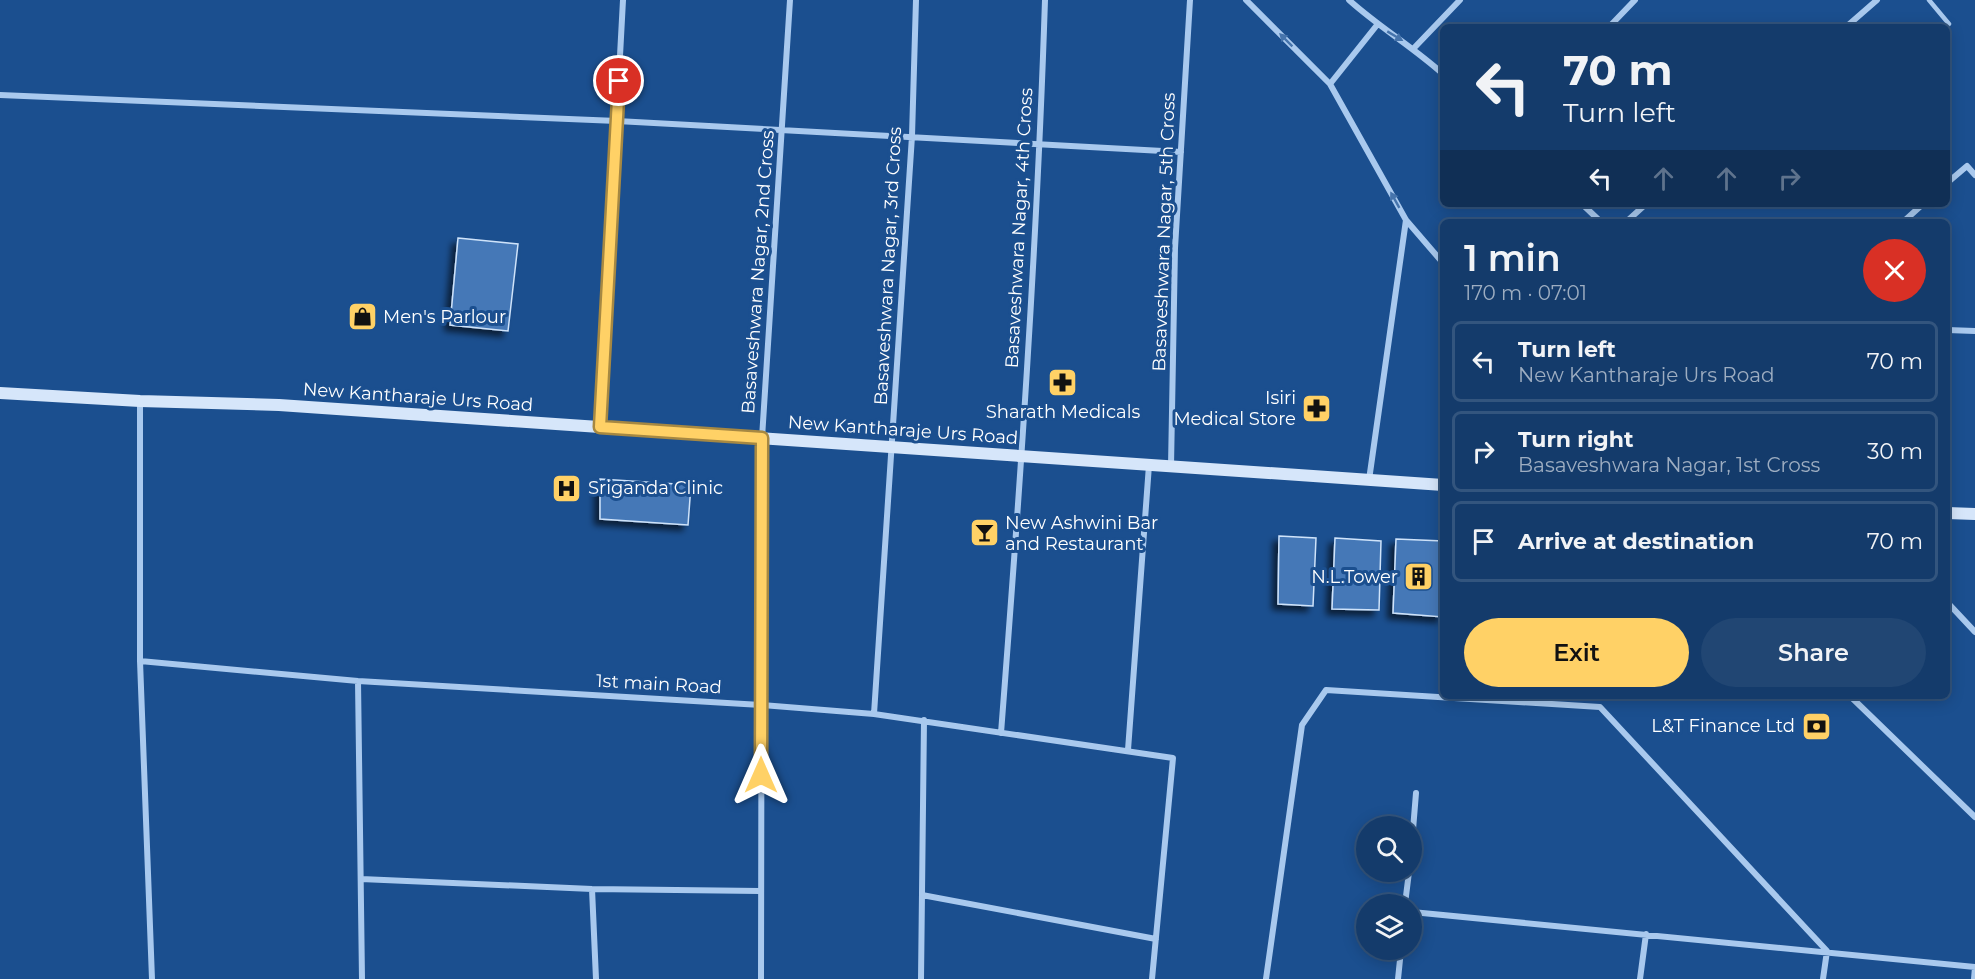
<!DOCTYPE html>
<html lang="en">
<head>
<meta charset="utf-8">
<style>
	body { margin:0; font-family:Montserrat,sans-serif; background:#214673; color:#f1f3f6; height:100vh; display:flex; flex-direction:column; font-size:22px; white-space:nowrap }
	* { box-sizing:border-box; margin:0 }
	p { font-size:20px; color:#9dadc1 }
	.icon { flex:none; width:33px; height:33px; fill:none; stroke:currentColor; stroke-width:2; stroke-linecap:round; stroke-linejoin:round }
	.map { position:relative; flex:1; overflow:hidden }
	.side { position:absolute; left:1440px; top:219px; width:510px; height:480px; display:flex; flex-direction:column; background:#143b6b; border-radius:9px; box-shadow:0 3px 15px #0003,0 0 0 2px #33557e }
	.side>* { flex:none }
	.banner { position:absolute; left:1440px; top:24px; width:510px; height:183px; border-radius:9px; box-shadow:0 3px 15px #0003,0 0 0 2px #33557e; background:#143b6b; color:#f1f3f6; overflow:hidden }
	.tools { position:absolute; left:1356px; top:816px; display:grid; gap:12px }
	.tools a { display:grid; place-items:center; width:66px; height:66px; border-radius:50%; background:#143b6b; box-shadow:0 3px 15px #0003,0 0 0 2px #33557e; font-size:30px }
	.pin { position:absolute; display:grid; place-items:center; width:51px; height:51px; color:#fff; margin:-26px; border:3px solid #fff; border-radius:50%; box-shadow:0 2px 6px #0007 }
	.me { position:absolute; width:66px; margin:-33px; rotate:0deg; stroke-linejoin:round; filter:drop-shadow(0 0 4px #0008) }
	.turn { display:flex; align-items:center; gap:21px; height:126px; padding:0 24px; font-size:27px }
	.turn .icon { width:78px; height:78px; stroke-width:2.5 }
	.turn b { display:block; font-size:42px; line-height:51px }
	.lanes { display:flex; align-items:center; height:57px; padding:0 24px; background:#0003; justify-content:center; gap:30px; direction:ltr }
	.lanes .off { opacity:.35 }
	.round { display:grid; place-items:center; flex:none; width:63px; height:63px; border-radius:32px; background:#214673 }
	.headline { display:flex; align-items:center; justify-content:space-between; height:102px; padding:0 24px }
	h1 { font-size:36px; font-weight:600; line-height:45px }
	.primary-button { display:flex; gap:12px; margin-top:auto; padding:12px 24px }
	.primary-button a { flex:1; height:69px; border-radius:36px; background:#ffd166; color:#111; font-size:24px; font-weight:600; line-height:69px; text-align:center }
	.primary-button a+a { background:#214673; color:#f1f3f6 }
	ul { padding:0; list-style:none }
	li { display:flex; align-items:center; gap:18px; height:81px; margin:0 12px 9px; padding:0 12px; border:3px solid #33557e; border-radius:9px }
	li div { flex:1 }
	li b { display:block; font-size:22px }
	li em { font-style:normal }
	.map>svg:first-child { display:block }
	.building { fill:#4478b7; stroke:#cfe3fa; stroke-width:1.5; filter:url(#shadow) }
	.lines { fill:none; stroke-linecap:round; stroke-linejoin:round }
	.service { stroke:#a9c9ee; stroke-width:4.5 }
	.minor { stroke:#a9c9ee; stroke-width:6 }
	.secondary { stroke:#d6e6fa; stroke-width:12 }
	.oneway { fill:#4674ac }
	.route-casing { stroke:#a68842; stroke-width:15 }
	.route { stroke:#ffd166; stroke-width:10 }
	.labels { text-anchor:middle; stroke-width:6; stroke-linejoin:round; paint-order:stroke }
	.street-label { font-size:18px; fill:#fff; stroke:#1b4f8f }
	.poi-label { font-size:18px; fill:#fff; stroke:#1b4f8f; text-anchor:start }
</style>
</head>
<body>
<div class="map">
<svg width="1975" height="979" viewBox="0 0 1975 979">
	<defs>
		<filter id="shadow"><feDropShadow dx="-5.5" dy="5.5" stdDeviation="3" flood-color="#0009"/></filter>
	</defs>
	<rect width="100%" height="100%" fill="#1b4f8f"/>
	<path class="building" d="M 458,238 L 518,244 L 508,331 L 450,325 Z
		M 600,479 L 691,485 L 688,525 L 600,519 Z
		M 1279,536 L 1316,538 L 1313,606 L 1278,604 Z
		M 1335,538 L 1381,541 L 1379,610 L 1332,609 Z
		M 1396,539 L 1443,541 L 1443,617 L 1393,613 Z"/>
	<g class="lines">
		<path class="service" d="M 1929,0 L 1949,24"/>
		<path class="minor" d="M 1246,0 L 1330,84 L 1406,220 L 1443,263
			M 1349,0 C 1379,27 1413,47 1443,74
			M 1609,27 L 1635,0
			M 1846,27 L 1877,0
			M 1414,48 L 1460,0
			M 1330,84 L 1377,25
			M 0,95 L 617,121 L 1181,152
			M 1947,183 L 1967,166 L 1975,175
			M 1582,204 L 1601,222
			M 1626,222 L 1646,204
			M 1903,222 L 1923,204
			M 1947,330 L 1975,331
			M 140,401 L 140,661 L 152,979
			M 600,427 L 623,0
			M 1171,466 L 1175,248 L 1190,0
			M 1369,480 L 1406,220
			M 1947,602 L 1975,632
			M 140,661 L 358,681 L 761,705 L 874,714 L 1173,758 L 1152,979
			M 358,681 L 362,979
			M 1850,696 L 1975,817
			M 874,714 L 912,136 L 916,0
			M 1001,733 C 1020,489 1037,245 1045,0
			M 1128,750 L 1149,465
			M 1412,842 L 1416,793
			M 361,879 L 592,889 L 760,891
			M 592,889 L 596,979
			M 922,895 L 1156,939
			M 1405,904 L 1409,872
			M 1412,912 L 1975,967
			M 761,979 L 762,438 L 790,0
			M 921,979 L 924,720
			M 1266,979 L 1302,725 L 1326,690 L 1600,707 L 1827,951 L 1823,979
			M 1398,979 L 1401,950
			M 1640,979 L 1646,934
			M 1974,979 L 1975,967"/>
		<path class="secondary" d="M 0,393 L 140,401 L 279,405 L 1443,485
			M 1947,513 L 1975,514"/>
	</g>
	<defs><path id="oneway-solid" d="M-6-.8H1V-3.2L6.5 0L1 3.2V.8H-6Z" transform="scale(1.5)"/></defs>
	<g class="oneway">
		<use href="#oneway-solid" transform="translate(1395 36) rotate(31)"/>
		<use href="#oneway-solid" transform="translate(1286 40) rotate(-135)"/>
		<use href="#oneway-solid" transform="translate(1395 200) rotate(-119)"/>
	</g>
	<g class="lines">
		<defs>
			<path id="route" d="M 619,81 L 600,427 L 762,438 L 761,775"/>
		</defs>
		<use href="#route" class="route-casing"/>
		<use href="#route" class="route"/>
	</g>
	<defs>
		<symbol id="shop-square" viewBox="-11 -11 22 22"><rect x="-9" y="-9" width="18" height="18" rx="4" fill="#ffd166" stroke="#1b4f8f"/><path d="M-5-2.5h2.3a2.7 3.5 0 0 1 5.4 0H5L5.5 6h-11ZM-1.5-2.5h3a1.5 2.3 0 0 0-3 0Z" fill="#111"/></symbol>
		<symbol id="pharmacy-square" viewBox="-11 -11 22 22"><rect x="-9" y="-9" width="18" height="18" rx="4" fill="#ffd166" stroke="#1b4f8f"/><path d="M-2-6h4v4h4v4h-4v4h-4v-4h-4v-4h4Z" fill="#111"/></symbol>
		<symbol id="hospital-square" viewBox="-11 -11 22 22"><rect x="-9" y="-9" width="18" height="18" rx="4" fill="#ffd166" stroke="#1b4f8f"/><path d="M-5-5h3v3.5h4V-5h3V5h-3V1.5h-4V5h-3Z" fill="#111"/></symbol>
		<symbol id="bar-square" viewBox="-11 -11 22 22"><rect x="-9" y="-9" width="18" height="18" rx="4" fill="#ffd166" stroke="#1b4f8f"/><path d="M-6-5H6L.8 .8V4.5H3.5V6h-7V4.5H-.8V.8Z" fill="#111"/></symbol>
		<symbol id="building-square" viewBox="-11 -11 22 22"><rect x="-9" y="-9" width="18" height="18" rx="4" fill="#ffd166" stroke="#1b4f8f"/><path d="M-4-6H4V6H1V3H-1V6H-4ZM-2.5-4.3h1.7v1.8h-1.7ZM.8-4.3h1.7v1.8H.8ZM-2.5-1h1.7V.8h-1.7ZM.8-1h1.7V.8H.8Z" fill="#111"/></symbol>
		<symbol id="bank-square" viewBox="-11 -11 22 22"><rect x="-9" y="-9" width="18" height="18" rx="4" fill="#ffd166" stroke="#1b4f8f"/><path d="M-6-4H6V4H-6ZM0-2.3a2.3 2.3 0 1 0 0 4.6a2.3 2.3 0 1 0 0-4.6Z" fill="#111"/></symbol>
	</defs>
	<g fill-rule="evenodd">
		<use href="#shop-square" x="346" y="300" width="33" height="33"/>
		<use href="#pharmacy-square" x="1046" y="366" width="33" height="33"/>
		<use href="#pharmacy-square" x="1300" y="392" width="33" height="33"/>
		<use href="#hospital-square" x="550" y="472" width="33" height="33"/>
		<use href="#bar-square" x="968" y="516" width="33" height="33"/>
		<use href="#building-square" x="1402" y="560" width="33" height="33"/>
		<use href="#bank-square" x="1800" y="710" width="33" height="33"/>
	</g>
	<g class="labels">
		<g class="street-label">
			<text transform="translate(1019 228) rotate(-87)" y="6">Basaveshwara Nagar, 4th Cross</text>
			<text transform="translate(1164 232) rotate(-88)" y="6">Basaveshwara Nagar, 5th Cross</text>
			<text transform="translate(888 266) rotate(-87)" y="6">Basaveshwara Nagar, 3rd Cross</text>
			<text transform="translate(758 272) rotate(-86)" y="6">Basaveshwara Nagar, 2nd Cross</text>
			<text transform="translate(418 397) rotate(4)" y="6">New Kantharaje Urs Road</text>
			<text transform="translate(903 430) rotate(4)" y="6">New Kantharaje Urs Road</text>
			<text transform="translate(659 684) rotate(3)" y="6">1st main Road</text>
		</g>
		<g class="poi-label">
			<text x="383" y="323">Men's Parlour</text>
			<text x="1296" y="404" text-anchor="end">Isiri<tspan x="1296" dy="21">Medical Store</tspan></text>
			<text x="1063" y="418" text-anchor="middle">Sharath Medicals</text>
			<text x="588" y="494">Sriganda Clinic</text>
			<text x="1005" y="529">New Ashwini Bar<tspan x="1005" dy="21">and Restaurant</tspan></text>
			<text x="1398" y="583" text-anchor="end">N.L.Tower</text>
			<text x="1795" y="732" text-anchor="end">L&amp;T Finance Ltd</text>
		</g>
	</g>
</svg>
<div class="tools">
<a><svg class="icon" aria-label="search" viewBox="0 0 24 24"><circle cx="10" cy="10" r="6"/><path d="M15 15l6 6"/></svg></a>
<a><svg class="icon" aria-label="layers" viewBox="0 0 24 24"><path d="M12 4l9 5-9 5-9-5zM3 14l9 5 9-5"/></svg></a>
</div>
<div class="pin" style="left:619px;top:81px;background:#d93025"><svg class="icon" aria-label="arrive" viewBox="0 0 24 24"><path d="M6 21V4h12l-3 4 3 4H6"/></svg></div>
<svg class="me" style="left:761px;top:775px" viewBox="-20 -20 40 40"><path d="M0-17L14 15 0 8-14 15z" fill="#ffd166" stroke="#fff" stroke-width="4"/></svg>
<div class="banner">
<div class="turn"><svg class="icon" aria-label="left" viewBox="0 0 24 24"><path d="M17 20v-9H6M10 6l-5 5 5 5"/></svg><div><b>70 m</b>Turn left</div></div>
<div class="lanes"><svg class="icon" aria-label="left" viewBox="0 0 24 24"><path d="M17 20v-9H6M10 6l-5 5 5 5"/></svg><svg class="icon off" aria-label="ahead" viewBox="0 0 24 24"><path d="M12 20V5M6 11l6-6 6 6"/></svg><svg class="icon off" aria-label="ahead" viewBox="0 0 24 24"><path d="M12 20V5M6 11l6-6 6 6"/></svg><svg class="icon off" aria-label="right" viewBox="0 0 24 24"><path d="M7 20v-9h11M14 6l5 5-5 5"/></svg></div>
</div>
<section class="side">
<div class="headline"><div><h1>1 min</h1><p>170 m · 07:01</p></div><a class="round" style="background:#d93025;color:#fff"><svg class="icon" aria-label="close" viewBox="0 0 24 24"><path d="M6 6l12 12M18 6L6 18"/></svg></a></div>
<ul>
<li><svg class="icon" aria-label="left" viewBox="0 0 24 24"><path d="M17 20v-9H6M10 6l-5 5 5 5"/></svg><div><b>Turn left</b><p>New Kantharaje Urs Road</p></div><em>70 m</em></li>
<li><svg class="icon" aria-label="right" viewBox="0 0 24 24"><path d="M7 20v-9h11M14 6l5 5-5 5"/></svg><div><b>Turn right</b><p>Basaveshwara Nagar, 1st Cross</p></div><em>30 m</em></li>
<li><svg class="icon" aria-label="arrive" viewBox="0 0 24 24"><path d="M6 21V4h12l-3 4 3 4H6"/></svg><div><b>Arrive at destination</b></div><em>70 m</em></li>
</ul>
<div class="primary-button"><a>Exit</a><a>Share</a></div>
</section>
</div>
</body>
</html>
